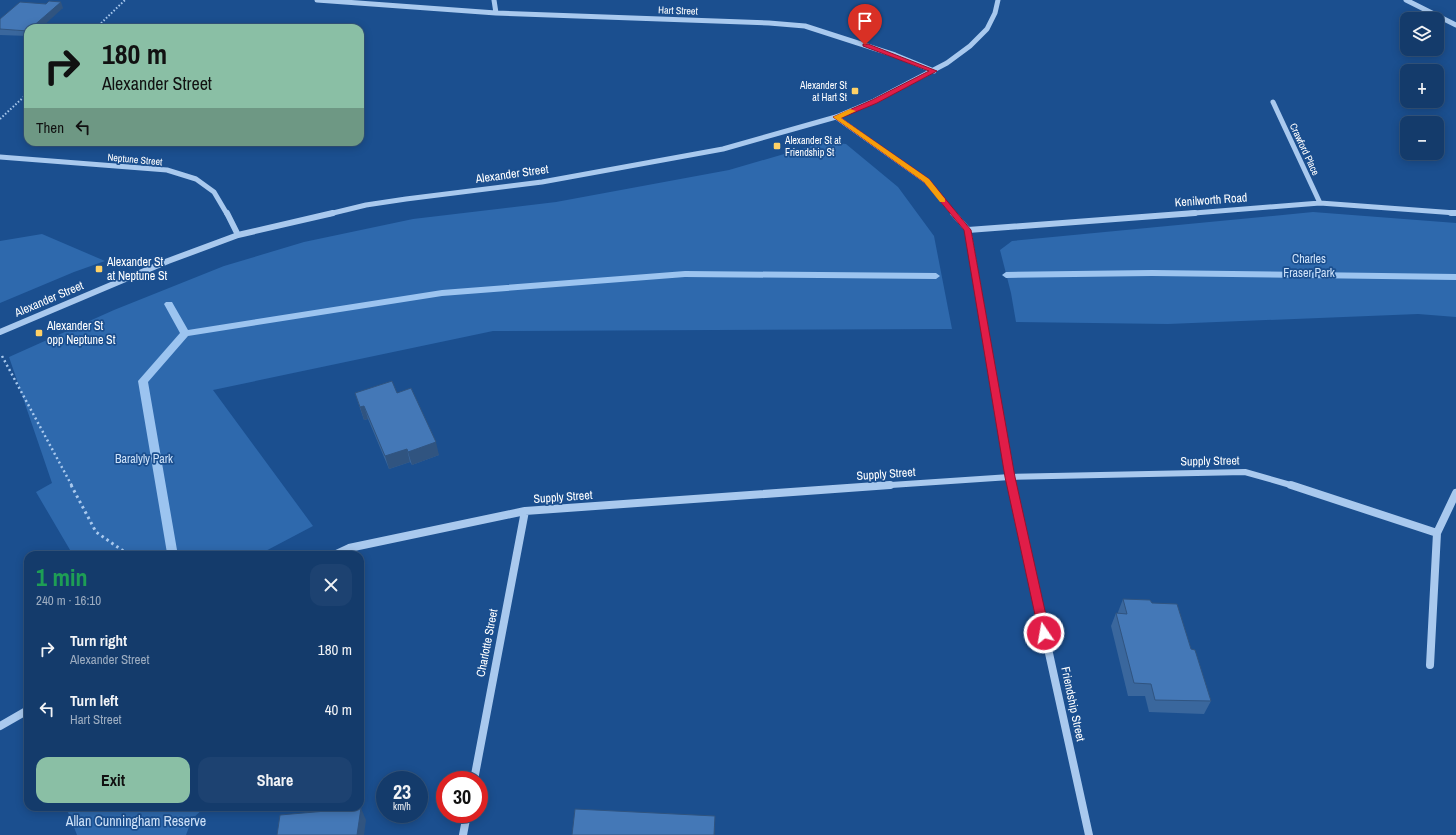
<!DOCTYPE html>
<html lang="en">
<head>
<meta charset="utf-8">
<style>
	body { margin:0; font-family:"Archivo Narrow",sans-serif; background:#1d4271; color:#f1f3f6; height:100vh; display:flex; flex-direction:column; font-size:15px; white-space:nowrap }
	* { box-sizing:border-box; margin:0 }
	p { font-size:13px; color:#9dadc1 }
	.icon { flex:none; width:22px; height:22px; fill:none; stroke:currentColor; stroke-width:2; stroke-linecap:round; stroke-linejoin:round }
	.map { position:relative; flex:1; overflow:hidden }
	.panel { position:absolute; left:24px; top:551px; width:340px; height:260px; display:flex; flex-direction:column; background:#143b6b; border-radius:12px; box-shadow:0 2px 10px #0003,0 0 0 1px #33557e }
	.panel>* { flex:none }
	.banner { position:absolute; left:24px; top:24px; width:340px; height:122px; border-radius:12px; box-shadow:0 2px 10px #0003,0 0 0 1px #33557e; background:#8abfa5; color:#111; overflow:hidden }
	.controls { position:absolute; left:1400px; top:12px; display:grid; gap:8px }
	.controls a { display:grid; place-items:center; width:44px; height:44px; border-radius:8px; background:#143b6b; box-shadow:0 2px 10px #0003,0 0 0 1px #33557e; font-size:20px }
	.speed { position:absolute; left:376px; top:771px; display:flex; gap:8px; font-size:20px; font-weight:700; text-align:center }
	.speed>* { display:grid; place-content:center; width:52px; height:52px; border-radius:50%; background:#143b6b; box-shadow:0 2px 10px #0003,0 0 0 1px #33557e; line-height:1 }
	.speed small { font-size:10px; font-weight:400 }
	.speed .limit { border:6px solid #d22; background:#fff; color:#111 }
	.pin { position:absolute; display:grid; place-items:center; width:34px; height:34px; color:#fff; margin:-41px -17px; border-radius:50% 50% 50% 0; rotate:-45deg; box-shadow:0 0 4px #0007 }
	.pin .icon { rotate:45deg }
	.me { position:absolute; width:44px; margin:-22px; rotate:348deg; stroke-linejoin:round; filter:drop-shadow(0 0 3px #0008) }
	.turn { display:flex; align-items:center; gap:14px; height:84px; padding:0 12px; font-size:18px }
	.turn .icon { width:52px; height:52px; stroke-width:2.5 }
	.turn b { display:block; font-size:28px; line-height:34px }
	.then { display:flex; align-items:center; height:38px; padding:0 12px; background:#0003; gap:8px; font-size:15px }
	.round { display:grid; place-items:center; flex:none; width:42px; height:42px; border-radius:12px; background:#1d4271 }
	.headline { display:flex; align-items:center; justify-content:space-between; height:68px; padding:0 12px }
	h1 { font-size:24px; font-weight:700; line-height:30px; color:#1e9e55 }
	.action { display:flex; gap:8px; margin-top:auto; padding:8px 12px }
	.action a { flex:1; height:46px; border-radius:12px; background:#8abfa5; color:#111; font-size:16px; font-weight:700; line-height:46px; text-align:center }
	.action a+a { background:#1d4271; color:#f1f3f6 }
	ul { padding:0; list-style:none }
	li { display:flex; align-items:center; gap:12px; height:60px; padding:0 12px }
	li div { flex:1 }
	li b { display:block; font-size:15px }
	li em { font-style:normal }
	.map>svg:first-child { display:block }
	.green { fill:#2e69ad }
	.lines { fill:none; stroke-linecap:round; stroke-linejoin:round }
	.stream { fill:#9cc4f0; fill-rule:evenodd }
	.path-far2 { stroke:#a9c9ee; stroke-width:2; stroke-dasharray:1.5 2; stroke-linecap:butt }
	.path-far1 { stroke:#a9c9ee; stroke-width:2.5; stroke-dasharray:2 3; stroke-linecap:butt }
	.path { stroke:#a9c9ee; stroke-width:3; stroke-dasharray:2.5 3.5; stroke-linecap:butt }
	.minor-far2 { stroke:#a9c9ee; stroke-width:5 }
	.minor-far1 { stroke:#a9c9ee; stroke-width:6 }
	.minor { stroke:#a9c9ee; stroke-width:8 }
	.wall { fill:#3a679d }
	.shaded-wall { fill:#305480 }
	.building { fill:#4478b7; stroke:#305480 }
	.route { fill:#e11d48; stroke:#92132f }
	.slow { fill:#f59e0b }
	.poi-dot { fill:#ffd166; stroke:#1b4f8f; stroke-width:1.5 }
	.labels { text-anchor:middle; stroke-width:3.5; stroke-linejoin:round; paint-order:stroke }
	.far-street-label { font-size:10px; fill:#fff; stroke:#1b4f8f }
	.far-poi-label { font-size:10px; fill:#fff; stroke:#1b4f8f; text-anchor:end }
	.street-label { font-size:12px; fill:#fff; stroke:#1b4f8f }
	.park-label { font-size:12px; fill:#cfe3fa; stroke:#1b4f8f }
	.poi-label { font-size:12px; fill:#fff; stroke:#1b4f8f; text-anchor:start }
	.near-park-label { font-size:14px; fill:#cfe3fa; stroke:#1b4f8f }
</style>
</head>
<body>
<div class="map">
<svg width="1456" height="835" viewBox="0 0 1456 835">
	<rect width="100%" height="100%" fill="#1b4f8f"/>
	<path class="green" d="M 825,142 L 846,144 L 898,187 L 934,236 L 952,329 L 493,331 L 213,390 L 313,526 L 258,555 L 73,555 L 36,492 L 52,483 L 9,357 L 114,310 L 224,266 L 304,242 L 413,219 L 556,202 L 729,170 Z
		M 1313,212 L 1456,223 L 1456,317 L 1418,314 L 1168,324 L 1016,322 L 1011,293 L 1000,250 L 1012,241 Z
		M 42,234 L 105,261 L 74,272 L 0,303 L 0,241 Z
		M 66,807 L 205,807 L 192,819 L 186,835 L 77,835 Z"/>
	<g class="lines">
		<path class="stream" d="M 1152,270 L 1456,274 L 1456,280 L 1152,276 L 1006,278 L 1002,275 L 1006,272 Z
			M 685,271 L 936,273 L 940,276 L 936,279 L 685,277 L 442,296 L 188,336 L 148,382 L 177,550 L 175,553 L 171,554 L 167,553 L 138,381 L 180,333 L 164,304 L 166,302 L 172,302 L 188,330 L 442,290 Z"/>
		<path class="path-far2" d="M 96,28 L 125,0
			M 0,119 L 28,93"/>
		<path class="path-far1" d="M 2,356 L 72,486"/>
		<path class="path" d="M 71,485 L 96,532 L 129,555"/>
		<path class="minor-far2" d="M 317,0 L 496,13 L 769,23 L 805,26 L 895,55 L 934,71
			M 494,0 L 496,13
			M 1406,0 L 1456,25
			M 1273,102 L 1320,203
			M 836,117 L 926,181 L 954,214
			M 0,157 L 167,170 L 196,179 L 214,192 L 227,214
			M 329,214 L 366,205 L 406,199 L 542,182 L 723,149 L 836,117 L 874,101 L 947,63 L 970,46 L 987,29 L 995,13 L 998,0
			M 1182,214 L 1320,203 L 1456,213"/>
		<path class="minor-far1" d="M 227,213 L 238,235
			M 953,213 L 968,230 L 1012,486
			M 1451,213 L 1456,213
			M 968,230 L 1195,213
			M 0,332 L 168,261 L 238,235 L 333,213
			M 876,486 L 1010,477 L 1245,472 L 1294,486"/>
		<path class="minor" d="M 1012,485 L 1089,835
			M 1291,485 L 1437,533
			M 334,555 L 349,548 L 525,511 L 890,485
			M 1430,665 L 1437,533 L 1456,493
			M 0,726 L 28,710
			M 474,780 L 525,511
			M 463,835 L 467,814"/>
	</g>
	<path class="wall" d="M 63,8 L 28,28 L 28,36 L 0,35 L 0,19 Z
		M 355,393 L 397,393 L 439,455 L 412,465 L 410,462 L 389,469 L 368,419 L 364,420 Z
		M 1123,599 L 1152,603 L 1191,649 L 1211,701 L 1204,714 L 1149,712 L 1145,696 L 1128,696 L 1111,626 L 1116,613 L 1118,613 L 1118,612 Z"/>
	<path class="shaded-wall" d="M 61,2 L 63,8 L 41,28 L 31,28 Z
		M 364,406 L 368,419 L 364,420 L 360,407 Z
		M 436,442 L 439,455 L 412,465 L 408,452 Z
		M 407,449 L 410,462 L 389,469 L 385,456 Z
		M 361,808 L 366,820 L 364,835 L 357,835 Z
		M 715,816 L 715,835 L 714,835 Z"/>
	<path class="building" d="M 49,1 L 61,2 L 31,28 L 28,28 L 28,31 L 0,29 L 0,19 L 20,2 L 46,4 Z
		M 392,381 L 397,393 L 411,388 L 436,442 L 408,452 L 407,449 L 385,456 L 364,406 L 360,407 L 355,393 Z
		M 1123,599 L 1150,600 L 1152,603 L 1177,604 L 1191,649 L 1195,650 L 1211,701 L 1155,700 L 1151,684 L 1134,683 L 1116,613 L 1127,614 Z
		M 361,808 L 357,835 L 277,835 L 280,815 Z
		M 575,809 L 715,816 L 714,835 L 572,835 Z"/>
	<path class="route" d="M 863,44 L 868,44 L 937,71 L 877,103 L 841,118 L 929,179 L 971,230 L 1015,477 L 1050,633 L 1048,636 L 1044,637 L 1041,636 L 1039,633 L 1005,477 L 964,230 L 924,182 L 833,117 L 872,100 L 929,71 L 863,46 Z"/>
	<path class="slow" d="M 850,109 L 856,111 L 841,118 L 929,179 L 945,199 L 945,202 L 940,202 L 924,182 L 833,117 Z"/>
	<g class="poi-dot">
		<rect x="851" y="87" width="8" height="8" rx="2"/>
		<rect x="773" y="142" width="8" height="8" rx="2"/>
		<rect x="95" y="265" width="8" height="8" rx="2"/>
		<rect x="35" y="329" width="8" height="8" rx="2"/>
	</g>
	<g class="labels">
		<g class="far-street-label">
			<text transform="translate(678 10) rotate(2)" y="4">Hart Street</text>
			<text transform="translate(1305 149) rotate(65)" y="4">Crawford Place</text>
			<text transform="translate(135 159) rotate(5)" y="4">Neptune Street</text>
		</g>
		<g class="far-poi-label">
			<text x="847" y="89">Alexander St<tspan x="847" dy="12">at Hart St</tspan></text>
			<text x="785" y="144" text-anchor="start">Alexander St at<tspan x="785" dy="12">Friendship St</tspan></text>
		</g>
		<g class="street-label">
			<text transform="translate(512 174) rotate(-8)" y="4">Alexander Street</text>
			<text transform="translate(1211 200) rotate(-4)" y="4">Kenilworth Road</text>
			<text transform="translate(49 299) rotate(-23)" y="4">Alexander Street</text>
			<text transform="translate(1210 461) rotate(-1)" y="4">Supply Street</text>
			<text transform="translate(886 474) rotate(-4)" y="4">Supply Street</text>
			<text transform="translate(563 497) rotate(-4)" y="4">Supply Street</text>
			<text transform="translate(487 643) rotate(-79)" y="4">Charlotte Street</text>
			<text transform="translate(1073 704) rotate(78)" y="4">Friendship Street</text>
		</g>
		<g class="park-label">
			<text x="1309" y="263">Charles<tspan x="1309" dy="14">Fraser Park</tspan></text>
			<text x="144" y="463">Baralyly Park</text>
		</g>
		<g class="poi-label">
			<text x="107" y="266">Alexander St<tspan x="107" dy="14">at Neptune St</tspan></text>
			<text x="47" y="330">Alexander St<tspan x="47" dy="14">opp Neptune St</tspan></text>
		</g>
		<g class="near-park-label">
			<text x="136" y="826">Allan Cunningham Reserve</text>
		</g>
	</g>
</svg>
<div class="controls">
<a><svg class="icon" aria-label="layers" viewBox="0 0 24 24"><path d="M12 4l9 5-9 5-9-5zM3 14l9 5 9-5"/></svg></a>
<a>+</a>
<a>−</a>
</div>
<div class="speed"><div>23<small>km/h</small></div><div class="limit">30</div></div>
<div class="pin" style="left:865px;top:45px;background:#d93025"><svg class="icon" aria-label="arrive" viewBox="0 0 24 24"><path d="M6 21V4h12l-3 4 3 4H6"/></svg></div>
<svg class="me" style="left:1044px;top:633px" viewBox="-20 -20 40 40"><circle r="17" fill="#e11d48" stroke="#fff" stroke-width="3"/><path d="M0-11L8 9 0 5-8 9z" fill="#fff"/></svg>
<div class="banner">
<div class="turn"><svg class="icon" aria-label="right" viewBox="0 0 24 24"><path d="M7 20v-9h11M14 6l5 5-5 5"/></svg><div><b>180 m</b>Alexander Street</div></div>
<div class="then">Then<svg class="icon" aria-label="left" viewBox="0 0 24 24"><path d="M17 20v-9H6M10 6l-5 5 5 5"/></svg></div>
</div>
<section class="panel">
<div class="headline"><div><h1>1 min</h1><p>240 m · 16:10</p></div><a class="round"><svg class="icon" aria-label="close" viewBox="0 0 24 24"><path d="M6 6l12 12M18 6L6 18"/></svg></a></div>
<ul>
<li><svg class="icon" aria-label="right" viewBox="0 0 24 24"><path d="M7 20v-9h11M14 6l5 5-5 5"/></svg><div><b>Turn right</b><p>Alexander Street</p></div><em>180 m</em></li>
<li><svg class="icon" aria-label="left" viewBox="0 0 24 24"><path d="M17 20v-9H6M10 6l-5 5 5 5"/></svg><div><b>Turn left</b><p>Hart Street</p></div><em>40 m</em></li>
</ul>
<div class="action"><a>Exit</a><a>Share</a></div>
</section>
</div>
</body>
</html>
